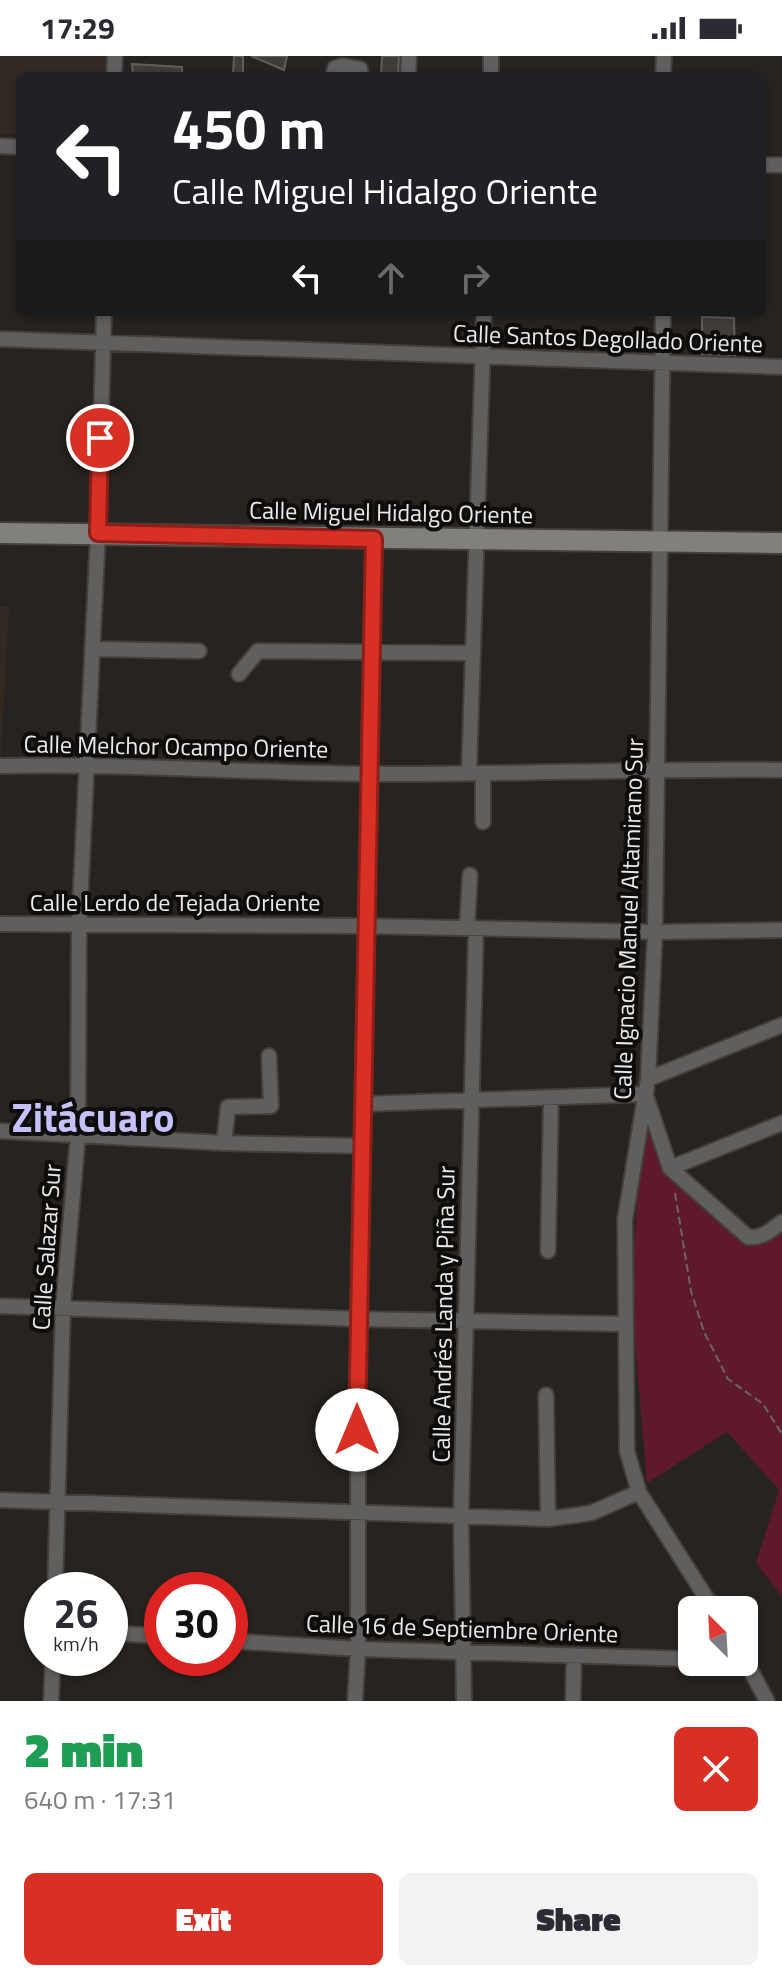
<!DOCTYPE html>
<html lang="en">
<head>
<meta charset="utf-8">
<style>
	body { margin:0; font-family:"Titillium Web",sans-serif; background:#f2f2f3; color:#2b2b33; height:100vh; display:flex; flex-direction:column; font-size:30px; white-space:nowrap }
	* { box-sizing:border-box; margin:0 }
	p { font-size:26px; color:#7c7c81 }
	.icon { flex:none; width:44px; height:44px; fill:none; stroke:currentColor; stroke-width:2; stroke-linecap:round; stroke-linejoin:round }
	.map { position:relative; height:1645px; overflow:hidden }
	.side { display:flex; flex-direction:column; background:#fff; flex:1 }
	.side>* { flex:none }
	.top-card { position:absolute; left:16px; top:16px; width:750px; height:244px; border-radius:12px; box-shadow:0 2px 6px #0004; background:#202124; color:#fff; overflow:hidden }
	.needle { width:52px; rotate:336deg }
	.buttons { position:absolute; left:678px; top:1540px; display:grid; gap:16px }
	.buttons a { display:grid; place-items:center; width:80px; height:80px; border-radius:12px; background:#fff; box-shadow:0 2px 6px #0004; font-size:40px }
	.speed { position:absolute; left:24px; top:1516px; display:flex; gap:16px; font-size:40px; font-weight:700; text-align:center }
	.speed>* { display:grid; place-content:center; width:104px; height:104px; border-radius:50%; background:#fff; box-shadow:0 2px 6px #0004; line-height:1 }
	.speed small { font-size:20px; font-weight:400 }
	.speed .limit { border:12px solid #d22; background:#fff; color:#111 }
	.pin { position:absolute; display:grid; place-items:center; width:68px; height:68px; color:#fff; margin:-34px; border:4px solid #fff; border-radius:50%; box-shadow:0 2px 8px #0007 }
	.me { position:absolute; width:88px; margin:-44px; rotate:0deg; stroke-linejoin:round; filter:drop-shadow(0 0 6px #0008) }
	.turn { display:flex; align-items:center; gap:28px; height:168px; padding:0 24px; font-size:36px }
	.turn .icon { width:104px; height:104px; stroke-width:2.5 }
	.turn b { display:block; font-size:56px; line-height:68px }
	.lanes { display:flex; align-items:center; height:76px; padding:0 24px; background:#0003; justify-content:center; gap:40px; direction:ltr }
	.lanes .off { opacity:.35 }
	.round { display:grid; place-items:center; flex:none; width:84px; height:84px; border-radius:12px; background:#f2f2f3 }
	.summary { display:flex; align-items:center; justify-content:space-between; height:136px; padding:0 24px }
	h1 { font-size:48px; font-weight:800; line-height:60px; color:#1e9e55 }
	.cta { display:flex; gap:16px; margin-top:auto; padding:16px 24px }
	.cta a { flex:1; height:92px; border-radius:12px; background:#d93025; color:#fff; font-size:32px; font-weight:800; line-height:92px; text-align:center }
	.cta a+a { background:#f2f2f3; color:#2b2b33 }
	.status { display:flex; justify-content:space-between; align-items:center; height:56px; padding:0 40px; background:#fff; direction:ltr }
	.status svg { height:22px; fill:currentColor }
	.map>svg:first-child { display:block }
	.built { fill:#322923 }
	.green { fill:#5f192c }
	.building { fill:#403c3a; stroke:#625d5c; stroke-width:2 }
	.lines { fill:none; stroke-linecap:round; stroke-linejoin:round }
	.street-casing { stroke:#423f3c; stroke-width:18 }
	.secondary-casing { stroke:#423f3c; stroke-width:24 }
	.path { stroke:#686563; stroke-width:2; stroke-dasharray:8 4; stroke-linecap:butt }
	.street { stroke:#605f5d; stroke-width:14 }
	.secondary { stroke:#82807d; stroke-width:20 }
	.route-casing { stroke:#8d1f18; stroke-width:20 }
	.route { stroke:#d93025; stroke-width:14 }
	.labels { text-anchor:middle; stroke-width:8; stroke-linejoin:round; paint-order:stroke }
	.street-label { font-size:24px; fill:#eceae8; stroke:#0e0d0b }
	.town-label { font-size:40px; font-weight:bold; fill:#c5c2fb; stroke:#0e0d0b }
</style>
</head>
<body>
<div class="status"><b>17:29</b><svg viewBox="0 0 49 12"><path d="M0 12V9h3v3zM5 12V6h3v6zM10 12V3h3v9zM15 12V0h3v12zM26 1h20v11H26zM47 4h2v5h-2z"/></svg></div>
<div class="map">
<svg width="782" height="1645" viewBox="0 0 782 1645">
	<rect width="100%" height="100%" fill="#262320"/>
	<path class="built" d="M 0,0 L 108,0 L 107,20 L 20,20 L 20,78 L 0,78 Z
		M 0,551 L 9,551 L 1,703 L 0,703 Z"/>
	<path class="green" d="M 648,1071 L 664,1114 L 670,1112 L 747,1190 L 782,1176 L 782,1541 L 756,1507 L 779,1434 L 727,1376 L 647,1427 L 631,1239 L 637,1144 Z"/>
	<path class="building" d="M 234,0 L 243,0 L 243,20 L 233,20 Z
		M 251,0 L 287,0 L 284,14 Z
		M 382,0 L 399,0 L 398,20 L 381,20 Z
		M 132,8 L 182,11 L 182,20 L 133,20 Z
		M 702,261 L 734,262 L 735,299 L 702,298 Z"/>
	<g class="lines">
		<defs>
			<path id="street" d="M 114,20 L 115,0
				M 333,20 L 335,12 L 342,10 L 360,13 L 361,20
				M 408,20 L 409,0
				M 491,20 L 491,0
				M 663,20 L 664,0
				M 0,90 L 20,91
				M 762,109 L 782,109
				M 663,256 L 655,876 L 648,1023 L 625,1163 L 627,1395 L 639,1436 L 714,1554
				M 0,283 L 782,311
				M 92,593 L 199,595
				M 239,618 L 258,595 L 472,597
				M 0,710 C 123,707 246,717 370,718 C 507,719 645,712 782,714
				M 469,717 L 484,256
				M 483,766 L 483,717
				M 0,868 L 366,870 L 655,876 L 782,874
				M 467,872 L 470,819
				M 648,1023 L 782,969
				M 647,1043 L 670,1112 L 748,1181 C 762,1183 771,1174 782,1166
				M 363,1048 L 646,1038
				M 0,1075 L 224,1087 L 361,1090
				M 224,1087 L 228,1051 L 271,1050 L 269,1000
				M 670,1112 L 782,1067
				M 548,1195 L 551,1043
				M 0,1250 L 358,1263 L 624,1268
				M 546,1339 L 548,1463
				M 0,1444 L 548,1463 L 591,1457 L 639,1436
				M 55,1534 L 63,1251 L 78,1079 L 79,869 L 98,477 L 104,256
				M 110,1577 L 162,1580
				M 230,1585 L 358,1593 L 692,1603
				M 744,1602 L 767,1645
				M 51,1645 L 53,1602
				M 355,1645 L 358,1593 L 358,1263 L 374,483
				M 464,1645 L 461,1460 L 476,872
				M 573,1645 L 574,1601"/>
			<path id="secondary" d="M 0,477 L 782,487"/>
		</defs>
		<use href="#street" class="street-casing"/>
		<use href="#secondary" class="secondary-casing"/>
		<path class="path" d="M 675,1137 L 691,1235 L 704,1276 L 728,1323 L 763,1348 L 782,1378"/>
		<use href="#street" class="street"/>
		<use href="#secondary" class="secondary"/>
	</g>
	<g class="lines">
		<defs>
			<path id="route" d="M 100,382 L 98,477 L 374,483 L 357,1374"/>
		</defs>
		<use href="#route" class="route-casing"/>
		<use href="#route" class="route"/>
	</g>
	<g class="labels">
		<g class="street-label">
			<text transform="translate(608 283) rotate(2)" y="8">Calle Santos Degollado Oriente</text>
			<text transform="translate(391 457) rotate(1)" y="8">Calle Miguel Hidalgo Oriente</text>
			<text transform="translate(176 691) rotate(1)" y="8">Calle Melchor Ocampo Oriente</text>
			<text x="175" y="855">Calle Lerdo de Tejada Oriente</text>
			<text transform="translate(629 863) rotate(-88)" y="8">Calle Ignacio Manuel Altamirano Sur</text>
			<text transform="translate(47 1191) rotate(-86)" y="8">Calle Salazar Sur</text>
			<text transform="translate(444 1258) rotate(-89)" y="8">Calle Andrés Landa y Piña Sur</text>
			<text transform="translate(462 1573) rotate(2)" y="8">Calle 16 de Septiembre Oriente</text>
		</g>
		<g class="town-label">
			<text x="93" y="1076">Zitácuaro</text>
		</g>
	</g>
</svg>
<div class="buttons">
<a><svg class="needle" viewBox="-14 -14 28 28"><path d="M0-13l5 13h-10z" fill="#e53935"/><path d="M0 13l5-13h-10z" fill="#7c7c81"/></svg></a>
</div>
<div class="speed"><div>26<small>km/h</small></div><div class="limit">30</div></div>
<div class="pin" style="left:100px;top:382px;background:#d93025"><svg class="icon" aria-label="arrive" viewBox="0 0 24 24"><path d="M6 21V4h12l-3 4 3 4H6"/></svg></div>
<svg class="me" style="left:357px;top:1374px" viewBox="-20 -20 40 40"><circle r="19" fill="#fff"/><path d="M0-13L10 11 0 6-10 11z" fill="#d93025"/></svg>
<div class="top-card">
<div class="turn"><svg class="icon" aria-label="left" viewBox="0 0 24 24"><path d="M17 20v-9H6M10 6l-5 5 5 5"/></svg><div><b>450 m</b>Calle Miguel Hidalgo Oriente</div></div>
<div class="lanes"><svg class="icon" aria-label="left" viewBox="0 0 24 24"><path d="M17 20v-9H6M10 6l-5 5 5 5"/></svg><svg class="icon off" aria-label="ahead" viewBox="0 0 24 24"><path d="M12 20V5M6 11l6-6 6 6"/></svg><svg class="icon off" aria-label="right" viewBox="0 0 24 24"><path d="M7 20v-9h11M14 6l5 5-5 5"/></svg></div>
</div>
</div>
<section class="side">
<div class="summary"><div><h1>2 min</h1><p>640 m · 17:31</p></div><a class="round" style="background:#d93025;color:#fff"><svg class="icon" aria-label="close" viewBox="0 0 24 24"><path d="M6 6l12 12M18 6L6 18"/></svg></a></div>
<div class="cta"><a>Exit</a><a>Share</a></div>
</section>
</body>
</html>
